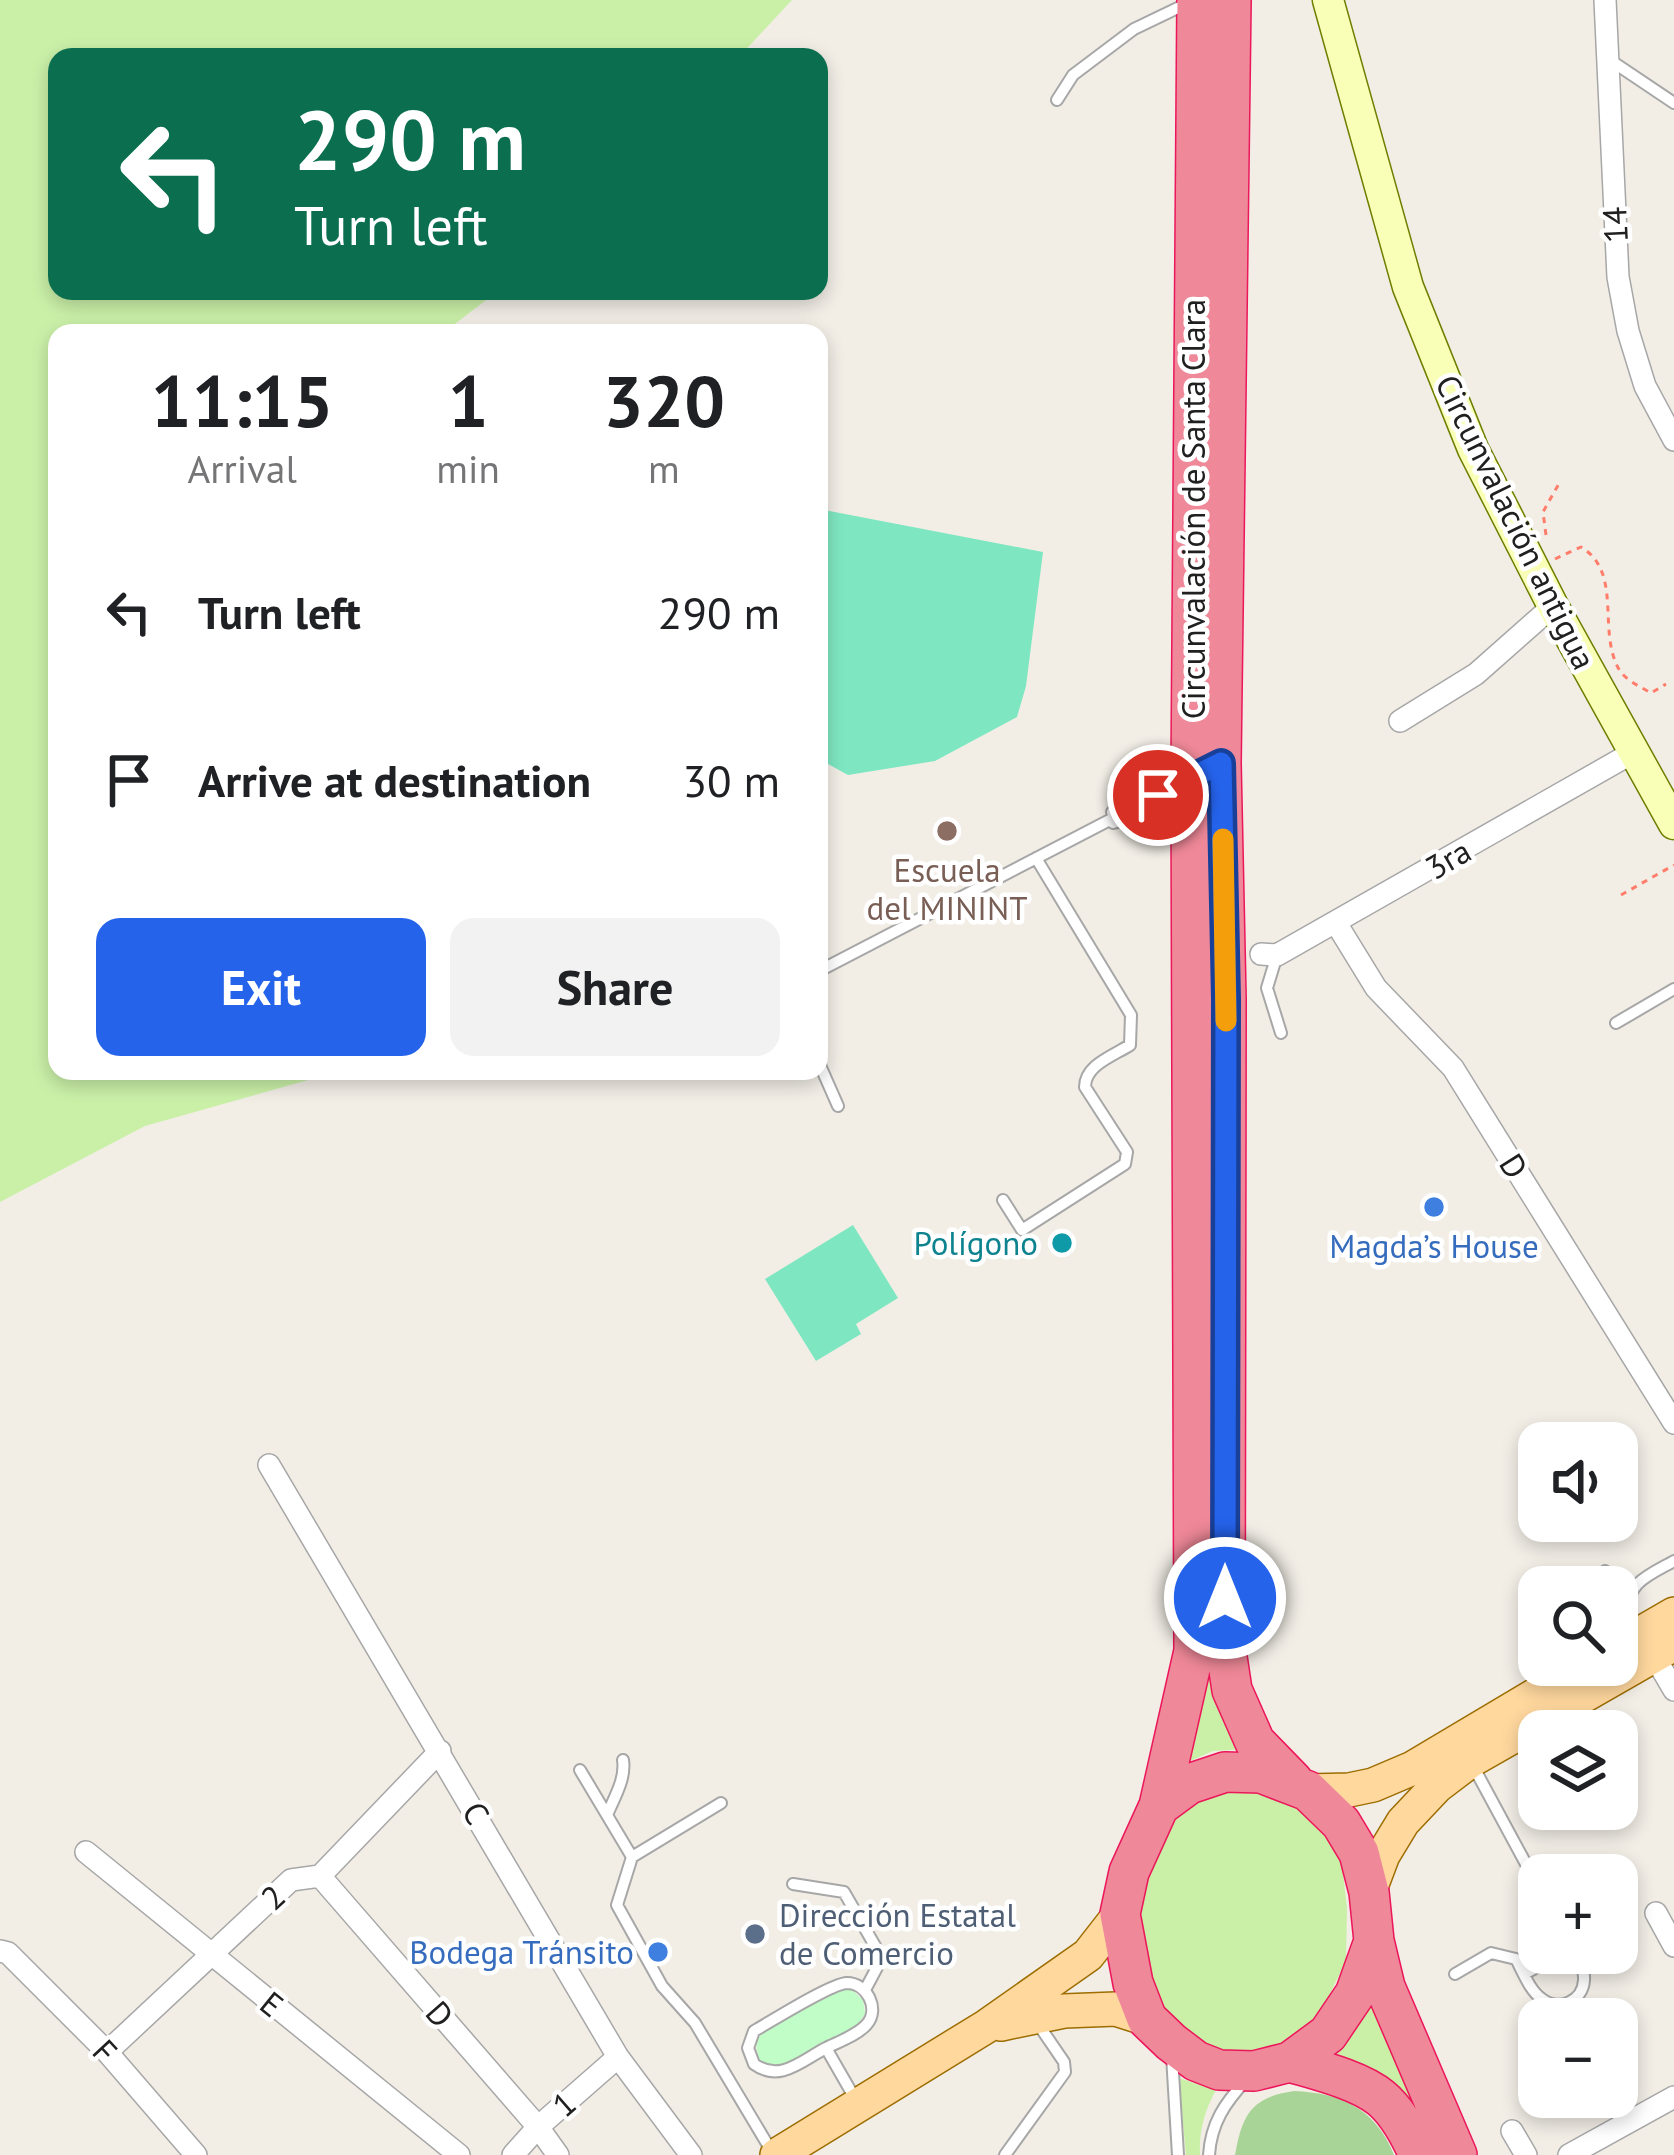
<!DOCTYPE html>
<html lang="en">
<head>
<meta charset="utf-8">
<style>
	body { margin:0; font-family:"PT Sans",sans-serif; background:#f2f2f2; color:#202124; height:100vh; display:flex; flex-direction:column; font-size:45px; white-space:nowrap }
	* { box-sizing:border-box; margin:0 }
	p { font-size:39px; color:#757577 }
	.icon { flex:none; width:66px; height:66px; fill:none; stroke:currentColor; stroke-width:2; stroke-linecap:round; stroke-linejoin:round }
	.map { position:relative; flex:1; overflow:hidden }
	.sheet { position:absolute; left:48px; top:324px; width:780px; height:756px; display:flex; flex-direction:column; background:#fff; border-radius:24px; box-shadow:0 6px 18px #0003 }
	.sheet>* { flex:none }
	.banner { position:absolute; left:48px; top:48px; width:780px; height:252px; border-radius:24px; box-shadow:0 6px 18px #0003; background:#0b6e4f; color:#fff; overflow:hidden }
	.tools { position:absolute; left:1518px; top:1422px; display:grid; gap:24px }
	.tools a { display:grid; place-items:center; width:120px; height:120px; border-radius:24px; background:#fff; box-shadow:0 6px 18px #0003; font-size:60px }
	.pin { position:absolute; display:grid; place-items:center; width:102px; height:102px; color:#fff; margin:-51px; border:6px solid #fff; border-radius:50%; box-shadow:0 3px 12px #0007 }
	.me { position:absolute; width:132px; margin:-66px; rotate:0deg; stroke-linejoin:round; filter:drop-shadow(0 0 9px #0008) }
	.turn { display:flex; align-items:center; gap:42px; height:252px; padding:0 48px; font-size:54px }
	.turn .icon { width:156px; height:156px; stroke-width:2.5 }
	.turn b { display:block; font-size:84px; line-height:102px }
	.eta { display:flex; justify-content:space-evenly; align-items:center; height:204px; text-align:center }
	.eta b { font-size:72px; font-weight:700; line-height:84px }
	.primary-button { display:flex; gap:24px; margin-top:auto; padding:24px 48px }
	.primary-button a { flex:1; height:138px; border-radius:24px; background:#2563eb; color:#fff; font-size:48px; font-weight:700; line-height:138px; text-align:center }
	.primary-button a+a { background:#f2f2f2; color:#202124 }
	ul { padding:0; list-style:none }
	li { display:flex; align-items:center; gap:36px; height:168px; padding:0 48px }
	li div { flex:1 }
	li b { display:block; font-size:45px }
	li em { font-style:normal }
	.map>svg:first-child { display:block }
	.grass { fill:#caf0a8 }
	.forest { fill:#a8d597 }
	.park { fill:#c1fec7 }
	.pitch { fill:#7ee7c1 }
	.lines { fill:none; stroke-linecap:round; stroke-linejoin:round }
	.lane-casing { stroke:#a7a7a7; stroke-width:14 }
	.street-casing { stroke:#a7a7a7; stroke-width:24 }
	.secondary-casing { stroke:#6e7f00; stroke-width:33 }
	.primary-casing { stroke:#9d6d00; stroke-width:36 }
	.highway-casing { stroke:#ec175b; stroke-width:42 }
	.path { stroke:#ff7d6a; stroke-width:3; stroke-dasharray:6 6; stroke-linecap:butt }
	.lane { stroke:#fff; stroke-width:10 }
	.street { stroke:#fff; stroke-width:21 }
	.secondary { stroke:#f9ffb7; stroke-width:30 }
	.primary { stroke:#ffd89e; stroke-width:33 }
	.highway { stroke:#ef8898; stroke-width:39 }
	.route-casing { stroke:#184099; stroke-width:30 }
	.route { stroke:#2563eb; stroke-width:21 }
	.slow { stroke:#f59e0b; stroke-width:21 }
	.education-dot { fill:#8d6e63; stroke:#fff; stroke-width:4.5 }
	.shop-dot { fill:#3f7fe0; stroke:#fff; stroke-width:4.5 }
	.culture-dot { fill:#0f9aa8; stroke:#fff; stroke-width:4.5 }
	.service-dot { fill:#5c6f8a; stroke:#fff; stroke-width:4.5 }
	.labels { text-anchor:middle; stroke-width:9; stroke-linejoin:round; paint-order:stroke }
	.street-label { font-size:33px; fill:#202020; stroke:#fff }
	.education-label { font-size:33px; fill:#785e54; stroke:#fff }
	.culture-label { font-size:33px; fill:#0d838f; stroke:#fff; text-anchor:end }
	.shop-label { font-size:33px; fill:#366cbe; stroke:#fff }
	.service-label { font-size:33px; fill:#4e5e75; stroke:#fff; text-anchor:start }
</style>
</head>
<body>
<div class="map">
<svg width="1674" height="2155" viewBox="0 0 1674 2155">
	<rect width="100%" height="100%" fill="#f2eee6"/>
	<path class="grass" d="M 0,0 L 792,0 L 739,57 L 57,57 L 57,291 L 498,291 L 443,333 L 57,333 L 57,1071 L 340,1071 L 145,1126 L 0,1202 Z
		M 1206,1626 L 1249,1749 L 1213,1751 L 1181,1765 Z
		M 1249,1788 L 1282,1794 L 1315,1822 L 1341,1856 L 1347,1908 L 1346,1961 L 1323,2008 L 1300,2036 L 1257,2054 L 1221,2053 L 1196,2043 L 1164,2012 L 1138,1940 L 1141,1885 L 1157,1836 L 1182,1806 L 1215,1791 Z
		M 1372,1995 L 1441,2155 L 1331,2057 L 1354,2032 Z
		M 1179,2078 L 1216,2090 C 1204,2112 1199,2131 1200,2155 L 1186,2155 Z"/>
	<path class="forest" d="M 1294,2091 C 1341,2093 1375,2108 1394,2155 L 1235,2155 C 1242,2114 1252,2097 1294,2091 Z"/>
	<path class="park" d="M 838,1990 L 852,1990 L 863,2000 L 865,2013 L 858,2025 L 782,2067 L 775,2068 L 758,2060 L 756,2042 L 763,2032 Z"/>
	<path class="pitch" d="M 819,509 L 1043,552 L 1026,686 L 1017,717 L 935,761 L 848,775 L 819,759 Z
		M 853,1225 L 898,1298 L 856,1324 L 861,1334 L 816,1361 L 765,1279 Z"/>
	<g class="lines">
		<defs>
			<path id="lane" d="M 1607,58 L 1674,103
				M 1057,100 L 1073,75 L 1134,29 L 1186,4
				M 1112,812 L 1180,754
				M 1113,823 C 1142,815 1163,819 1179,845
				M 1277,955 L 1267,988 L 1281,1033
				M 819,971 L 1181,783
				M 1616,1023 L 1674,989
				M 819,1063 L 838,1106
				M 1003,1200 L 1022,1230 L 1125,1164 L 1127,1152 L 1085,1087 C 1085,1065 1113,1056 1130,1045 L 1131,1015 L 1036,858
				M 1605,1571 L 1614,1587
				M 1629,1614 C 1624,1583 1651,1574 1674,1561
				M 1472,1764 L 1539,1888
				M 580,1770 L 632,1857 L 721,1803
				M 607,1815 C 614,1798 626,1779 623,1760
				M 632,1857 L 617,1905 L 662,1986 L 695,2023 L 772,2152
				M 793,1884 L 844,1892 L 882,1958 L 865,1990
				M 1455,1974 L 1491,1953 L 1516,1959 C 1523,1972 1530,1991 1542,1999 C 1559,2012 1583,2001 1584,1980 C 1585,1970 1579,1961 1575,1953
				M 1524,1974 L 1563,1953
				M 826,2048 C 801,2061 780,2083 754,2064 L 748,2048 L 754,2031 C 772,2021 830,1984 847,1983 C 867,1983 880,2009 867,2024 C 858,2035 838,2042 826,2048 L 857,2102
				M 1172,2056 L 1178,2155
				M 1005,2155 L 1065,2072 L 1064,2062 L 1038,2024
				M 1209,2155 C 1211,2123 1225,2103 1246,2080"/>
			<path id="street" d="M 1605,0 L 1618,277 L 1628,331 L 1645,386 L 1674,440
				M 1400,721 L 1476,674 L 1553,606
				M 1336,923 L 1376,988 L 1453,1068 L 1674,1423
				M 1261,954 L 1277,955 L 1632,753
				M 269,1465 L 618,2057 L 691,2155
				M 1650,1649 L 1674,1690
				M 86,1852 L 459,2155
				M 320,1876 L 538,2127 L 558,2155
				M 1656,1913 L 1674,1946
				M 0,1951 L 8,1953 L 107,2052 L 196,2155
				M 107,2052 L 291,1880 L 320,1876 L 440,1751
				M 1512,2131 L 1526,2155
				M 513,2155 L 538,2127 L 618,2057
				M 1569,2155 L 1674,2097"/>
			<path id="secondary" d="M 1328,0 L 1408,287 L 1473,449 L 1553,606 L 1674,824"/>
			<path id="primary" d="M 1617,1647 L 1674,1614
				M 1308,1791 L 1349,1790 L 1373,1785 L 1413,1768 L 1586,1665
				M 1369,1892 L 1383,1855 L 1403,1822 L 1437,1786 L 1470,1761 L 1674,1644
				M 1001,2024 L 1064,2011 L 1116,2009 L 1147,2019
				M 777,2155 L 987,2026 L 1088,1955 L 1120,1914"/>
			<path id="highway" d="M 1231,0 L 1221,763 L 1226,999 L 1225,1644 L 1232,1690 L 1255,1742 L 1293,1781
				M 1159,1806 L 1189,1784 L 1225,1772 L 1261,1773 L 1308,1791 L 1341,1823 L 1359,1853 L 1369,1892 L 1374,1941 L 1355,1994 L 1328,2034 L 1290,2062 L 1254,2071 L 1219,2070 L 1196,2061 L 1171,2042 L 1147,2019 L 1133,1983 L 1120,1914 L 1129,1872 L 1159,1806 L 1194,1651 L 1191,778 L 1197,0
				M 1374,1941 L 1385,1987 L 1457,2155
				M 1290,2062 C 1317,2070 1359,2080 1381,2098 C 1398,2112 1410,2135 1419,2155"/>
		</defs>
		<use href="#lane" class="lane-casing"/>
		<use href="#street" class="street-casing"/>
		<use href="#secondary" class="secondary-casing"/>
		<use href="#primary" class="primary-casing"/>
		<use href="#highway" class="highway-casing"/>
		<path class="path" d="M 1546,535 L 1543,512 L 1561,480
			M 1555,559 L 1581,547 C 1624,573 1596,632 1620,671 C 1627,681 1641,687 1651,693 L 1666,684
			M 1621,895 L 1674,865"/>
		<use href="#lane" class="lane"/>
		<use href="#street" class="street"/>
		<use href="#secondary" class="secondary"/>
		<use href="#primary" class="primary"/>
		<use href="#highway" class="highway"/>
	</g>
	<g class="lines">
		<defs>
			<path id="route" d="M 1158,795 L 1221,763 L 1226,999 L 1225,1598"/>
		</defs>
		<use href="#route" class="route-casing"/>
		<use href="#route" class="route"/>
		<path class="slow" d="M 1223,839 L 1226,1021"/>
	</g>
	<circle class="education-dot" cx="947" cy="831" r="12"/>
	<g class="shop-dot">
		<circle cx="1434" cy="1207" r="12"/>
		<circle cx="658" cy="1952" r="12"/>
	</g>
	<circle class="culture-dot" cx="1062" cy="1243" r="12"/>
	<circle class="service-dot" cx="755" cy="1934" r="12"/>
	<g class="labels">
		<g class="street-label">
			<text transform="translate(1615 225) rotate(-93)" y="12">14</text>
			<text transform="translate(1193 509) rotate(-90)" y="12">Circunvalación de Santa Clara</text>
			<text transform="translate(1516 522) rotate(64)" y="12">Circunvalación antigua</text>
			<text transform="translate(1448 859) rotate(-30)" y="12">3ra</text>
			<text transform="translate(1514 1166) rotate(58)" y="12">D</text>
			<text transform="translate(476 1813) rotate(60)" y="12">C</text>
			<text transform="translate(273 1897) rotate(-43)" y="12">2</text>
			<text transform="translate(272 2004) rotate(39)" y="12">E</text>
			<text transform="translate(440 2014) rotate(49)" y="12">D</text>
			<text transform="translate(105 2051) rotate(47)" y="12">F</text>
			<text transform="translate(564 2104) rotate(-41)" y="12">1</text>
		</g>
		<g class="education-label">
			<text x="947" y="882">Escuela<tspan x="947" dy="38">del MININT</tspan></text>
		</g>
		<g class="culture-label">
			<text x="1038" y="1255">Polígono</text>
		</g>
		<g class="shop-label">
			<text x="1434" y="1258">Magda’s House</text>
			<text x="634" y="1964" text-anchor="end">Bodega Tránsito</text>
		</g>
		<g class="service-label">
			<text x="779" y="1927">Dirección Estatal<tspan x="779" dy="38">de Comercio</tspan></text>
		</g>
	</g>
</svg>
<div class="tools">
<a><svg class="icon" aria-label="sound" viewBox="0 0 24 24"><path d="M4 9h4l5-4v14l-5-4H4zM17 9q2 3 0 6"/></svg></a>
<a><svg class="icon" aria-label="search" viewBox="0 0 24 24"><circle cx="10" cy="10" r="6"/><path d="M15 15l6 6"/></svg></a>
<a><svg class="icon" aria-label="layers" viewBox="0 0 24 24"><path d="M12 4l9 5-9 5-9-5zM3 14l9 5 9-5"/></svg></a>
<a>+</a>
<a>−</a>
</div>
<div class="pin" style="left:1158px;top:795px;background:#d93025"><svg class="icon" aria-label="arrive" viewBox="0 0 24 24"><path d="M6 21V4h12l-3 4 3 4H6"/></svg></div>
<svg class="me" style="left:1225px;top:1598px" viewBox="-20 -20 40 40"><circle r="17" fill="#2563eb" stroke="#fff" stroke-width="3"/><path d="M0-11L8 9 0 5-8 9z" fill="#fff"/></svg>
<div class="banner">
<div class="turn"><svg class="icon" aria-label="left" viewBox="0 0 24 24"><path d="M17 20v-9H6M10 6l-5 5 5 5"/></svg><div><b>290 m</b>Turn left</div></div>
</div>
<section class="sheet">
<div class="eta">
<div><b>11:15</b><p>Arrival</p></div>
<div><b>1</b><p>min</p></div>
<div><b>320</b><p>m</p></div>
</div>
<ul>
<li><svg class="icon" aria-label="left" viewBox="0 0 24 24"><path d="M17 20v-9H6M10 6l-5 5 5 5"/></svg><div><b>Turn left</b></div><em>290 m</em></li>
<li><svg class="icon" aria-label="arrive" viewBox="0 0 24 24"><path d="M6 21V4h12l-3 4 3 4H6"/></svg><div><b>Arrive at destination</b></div><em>30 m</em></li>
</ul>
<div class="primary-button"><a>Exit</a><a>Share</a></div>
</section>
</div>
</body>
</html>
